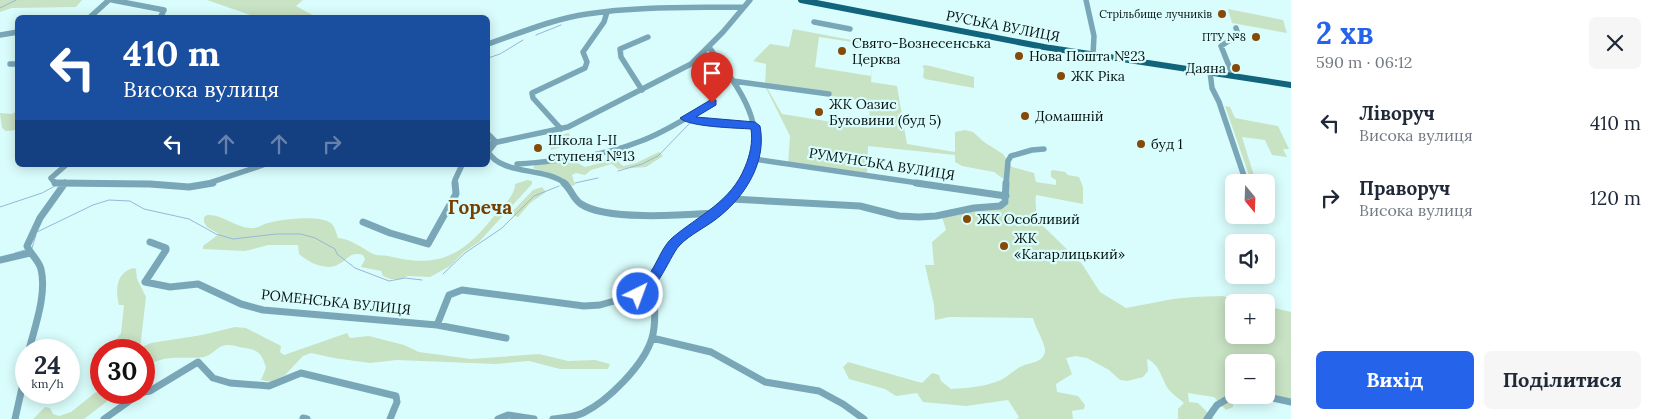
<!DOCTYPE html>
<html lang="uk">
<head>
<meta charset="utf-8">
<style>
	body { margin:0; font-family:Lora,serif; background:#f6f6f7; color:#1f2937; height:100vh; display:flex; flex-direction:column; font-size:19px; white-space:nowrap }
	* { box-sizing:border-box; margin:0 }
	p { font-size:16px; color:#747a83 }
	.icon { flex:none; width:28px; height:28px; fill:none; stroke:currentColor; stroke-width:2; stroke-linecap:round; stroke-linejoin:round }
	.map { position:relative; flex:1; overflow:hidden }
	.drawer { display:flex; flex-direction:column; background:#fff; width:375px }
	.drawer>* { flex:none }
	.hud { position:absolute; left:15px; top:15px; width:475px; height:152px; border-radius:8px; box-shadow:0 2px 12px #0003; background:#1a4fa0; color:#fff; overflow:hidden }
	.needle { width:32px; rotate:161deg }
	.controls { position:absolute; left:1225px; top:174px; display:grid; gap:10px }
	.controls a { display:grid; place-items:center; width:50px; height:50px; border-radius:8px; background:#fff; box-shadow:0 2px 12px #0003; font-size:25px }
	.speed { position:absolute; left:15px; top:339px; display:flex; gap:10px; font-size:25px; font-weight:700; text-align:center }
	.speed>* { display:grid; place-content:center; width:65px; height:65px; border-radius:50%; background:#fff; box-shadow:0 2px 12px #0003; line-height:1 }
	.speed small { font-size:12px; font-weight:400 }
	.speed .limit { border:8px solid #d22; background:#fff; color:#111 }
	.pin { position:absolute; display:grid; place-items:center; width:42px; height:42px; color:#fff; margin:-51px -21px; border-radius:50% 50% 50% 0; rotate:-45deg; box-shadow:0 0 5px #0007 }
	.pin .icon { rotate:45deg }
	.me { position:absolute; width:55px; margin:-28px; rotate:42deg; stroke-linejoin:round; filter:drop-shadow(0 0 4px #0008) }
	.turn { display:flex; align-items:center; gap:18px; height:105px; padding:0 25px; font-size:22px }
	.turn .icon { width:65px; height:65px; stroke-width:2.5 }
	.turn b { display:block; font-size:35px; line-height:42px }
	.lanes { display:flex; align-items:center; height:48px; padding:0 25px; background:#0003; justify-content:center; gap:25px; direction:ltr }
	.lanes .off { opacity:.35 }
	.round { display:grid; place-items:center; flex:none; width:52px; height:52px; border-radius:8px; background:#f6f6f7 }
	.summary { display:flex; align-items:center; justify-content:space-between; height:85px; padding:0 25px }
	h1 { font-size:30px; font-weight:800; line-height:38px; color:#2563eb }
	.action { display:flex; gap:10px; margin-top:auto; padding:10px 25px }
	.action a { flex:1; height:58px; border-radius:8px; background:#2563eb; color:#fff; font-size:20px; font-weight:800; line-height:58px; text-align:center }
	.action a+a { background:#f6f6f7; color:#1f2937 }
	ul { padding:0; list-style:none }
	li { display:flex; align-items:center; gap:15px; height:75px; padding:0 25px }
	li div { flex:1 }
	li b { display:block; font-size:19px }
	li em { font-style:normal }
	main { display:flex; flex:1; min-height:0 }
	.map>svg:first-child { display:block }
	.green { fill:#c8e2c4; fill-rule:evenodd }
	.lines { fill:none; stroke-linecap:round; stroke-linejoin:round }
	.stream { stroke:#97b7d9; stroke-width:1 }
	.minor-far1 { stroke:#7aa7b8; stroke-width:5.5 }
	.minor { stroke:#7aa7b8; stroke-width:7 }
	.major { stroke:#11647b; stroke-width:6 }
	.route { fill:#2563eb; stroke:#184099 }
	.poi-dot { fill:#864906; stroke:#d9fdfc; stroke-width:2 }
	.labels { text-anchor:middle; stroke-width:4.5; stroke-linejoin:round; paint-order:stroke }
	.far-poi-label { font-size:11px; fill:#051111; stroke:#d9fdfc; text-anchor:end }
	.street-label { font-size:14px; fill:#051111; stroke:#d9fdfc }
	.poi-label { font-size:14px; fill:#051111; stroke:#d9fdfc; text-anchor:start }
	.district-label { font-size:19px; font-weight:bold; fill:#774002; stroke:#d9fdfc }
</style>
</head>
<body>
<main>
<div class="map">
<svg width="1291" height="419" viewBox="0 0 1291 419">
	<rect width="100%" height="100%" fill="#d9fdfc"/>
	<path class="green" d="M 0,0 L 82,0 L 76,7 L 12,8 L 0,12 Z
		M 207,0 L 303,0 L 296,6 L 316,17 L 256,17 Z
		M 1228,9 L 1283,20 L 1287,33 L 1232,23 Z
		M 793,29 L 873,44 L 871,82 L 897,86 L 907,144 L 955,152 L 955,132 L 965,130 L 973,132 L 984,142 L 1003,154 L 1012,167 L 1034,173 L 1036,182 L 1056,185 L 1056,180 L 1051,177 L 1051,171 L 1053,170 L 1065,172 L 1068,175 L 1079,177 L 1083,187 L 1083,204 L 1036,195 C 1035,206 1036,214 1041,224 L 1082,264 L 1100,292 L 1126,308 L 1173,299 L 1193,297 L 1222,296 L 1249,302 L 1234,302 L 1234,335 L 1266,335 L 1266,306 L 1291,312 L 1291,399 L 1266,393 L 1266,362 L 1234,362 L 1233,407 L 1226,410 L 1214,397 L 1188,393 L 1189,402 L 1198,403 L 1214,419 L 1178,419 L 1178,409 L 1184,403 C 1180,399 1173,395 1169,390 C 1162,381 1160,364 1147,359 L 1148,371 L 1143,377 L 1127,381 L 1120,380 L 1109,370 L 1087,358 L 1076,356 L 1066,358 L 1072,374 L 1056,384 L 1057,392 L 1078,396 L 1085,405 L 1084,409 L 1072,411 L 1073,419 L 1017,419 L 1019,417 L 1008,400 L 966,406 L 923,402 L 917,393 L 896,396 L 885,389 L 849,379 L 843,367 L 848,362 L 922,383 L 932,373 L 939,375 L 941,381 L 951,389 C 968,388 984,387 1001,380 C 1008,376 1013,371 1020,367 C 1029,362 1043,364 1045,351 C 1046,345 1035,327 1033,318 L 949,317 L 935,320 L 934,305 L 925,265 L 934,265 L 932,242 L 946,230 L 942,217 L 991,206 L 1004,201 L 1009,202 L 1009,183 L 994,172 L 962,166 L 955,162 L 955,155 L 868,146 L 867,177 L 788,165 L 790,136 L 765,86 L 766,64 L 753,61 L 770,44 L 789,47 ZM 819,37 L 873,45 L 871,76 L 815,67 ZM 766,86 L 869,102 L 870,128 L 782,114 Z
		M 926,65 L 974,77 L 974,88 L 925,79 L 923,77 L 924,69 L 922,66 Z
		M 1225,106 L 1230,107 L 1235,118 L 1278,126 L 1289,149 L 1283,149 L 1287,157 L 1272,155 L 1265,140 L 1242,137 L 1255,179 L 1250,178 Z
		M 17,112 L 17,130 L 6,131 L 2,128 L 0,113 L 11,114 Z
		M 569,133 L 573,144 L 551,150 L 548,138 Z
		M 659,152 L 663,156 L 646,167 L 618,169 L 612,164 L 591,170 L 585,175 L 576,173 L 572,175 L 575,185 L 566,188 L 560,185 L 565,181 L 533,168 L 535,164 L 574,161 L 585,167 L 616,159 L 623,166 L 636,163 Z
		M 527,180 L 532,181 L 532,184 L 479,242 L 464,252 L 450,266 L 430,277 L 408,276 L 401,279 L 390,279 L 383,276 L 381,271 L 361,267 L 365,259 L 363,255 C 350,251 349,259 339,264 C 327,272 308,262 299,254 L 298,245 L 268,245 L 245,251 L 203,249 L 203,246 L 219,234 L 207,227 L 204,222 L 204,217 L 207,215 C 223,214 234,227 250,228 C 257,229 261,225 268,223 C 281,219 317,215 329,222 C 335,225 336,233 338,238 C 351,239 362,248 373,254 C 378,256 384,255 388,256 C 435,268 460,258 490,221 C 498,211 515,197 515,184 Z
		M 542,187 L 546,192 L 530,203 L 518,217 L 510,214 L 533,190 Z
		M 134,268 L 136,269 L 137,279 L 146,297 L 140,348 L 151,343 L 202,335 L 235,327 L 246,328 L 281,346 L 280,352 L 284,355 L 347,333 L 350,338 L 369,336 L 404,345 L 419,352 L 471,359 L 539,354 L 568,361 L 595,360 L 610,364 L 608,369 L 560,369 L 529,361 L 495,364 L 397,360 L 370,363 L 334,358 L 311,353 L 303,356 L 285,375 L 271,382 L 261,380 L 266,368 C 261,350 257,350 239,347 C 233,345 227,344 220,347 C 215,350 211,355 204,357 C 180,360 168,353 144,367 L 144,350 L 113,350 L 111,347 L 121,333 L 124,305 L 119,305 C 115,290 116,272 134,268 Z
		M 101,388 L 101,392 L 118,393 L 84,419 L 33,419 L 45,407 L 50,408 L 53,414 L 59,416 L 71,412 Z"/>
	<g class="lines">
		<path class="stream" d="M 0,8 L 16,0
			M 536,35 L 561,25
			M 488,58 L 500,54 L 523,40
			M 618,171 L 642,164 L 658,156 L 690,123
			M 575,183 L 598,178
			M 0,207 L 42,193 L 55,186
			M 37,232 L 93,205 L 109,200 L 130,201 L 144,209 L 189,219 L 216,234 L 233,239 L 276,234 L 301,234 L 315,238 L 335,249 L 337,254 L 355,268 L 389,281 L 405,278 L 422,280
			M 32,248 L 36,235
			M 15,253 L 25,250
			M 443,274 L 465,253 L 502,228 L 534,196 L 559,186"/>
		<path class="minor-far1" d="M 112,0 L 164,10 L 160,18
			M 1086,0 L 1094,36 L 1093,55
			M 89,18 L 109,0
			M 814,22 L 850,29
			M 0,35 L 18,32
			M 488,44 C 520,33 553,19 587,14 C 638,6 691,8 743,7
			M 709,47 C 741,92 774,129 742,184
			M 10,64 L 18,64
			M 1210,72 L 1212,88 L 1219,102 L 1246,182
			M 1233,76 L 1221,46 L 1238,35 L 1236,28
			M 733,81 L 829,94
			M 642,90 L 621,57 L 620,49 L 648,37
			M 685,118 L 716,124 L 755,126
			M 561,129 L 533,98 L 532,93 L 585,68 L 587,62 L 583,52 L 604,22 L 607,12
			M 488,134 L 496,142 L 488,152 C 503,176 543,166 566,184
			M 488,144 L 568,127 L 691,64 L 723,32 L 750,0
			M 754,159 L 925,184
			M 517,164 C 559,161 601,157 641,141 C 666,132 689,116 712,103
			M 66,165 L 51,178 L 55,183 L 151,184
			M 206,184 L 263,165
			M 455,184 L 455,180 L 462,165
			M 1006,184 L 1008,161 L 1011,156 L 1032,150 L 1044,149"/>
		<path class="minor" d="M 55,183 L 150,184 L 189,187 L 213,183
			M 564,183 C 571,189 573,199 581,204 C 606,221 684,215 715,213
			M 916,183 L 1006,196
			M 732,199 L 860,206 L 899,216 L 919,217 L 936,216 L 974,208 L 1000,206 L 1005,202 L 1006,183
			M 363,222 L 390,233 L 428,244 L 456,194 L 455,183
			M 150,242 L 166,248 L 166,250 L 145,282 L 170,287 L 198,284 L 241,304 L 263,310 L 437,325 L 506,338
			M 0,260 L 30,253
			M 437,325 L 449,295 L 462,290 L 584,306 L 600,305 L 625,298 L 644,287 L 675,243 L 718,211 L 742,183
			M 652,338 L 711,352 L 765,382 L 819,391 L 843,404 L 864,419
			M 29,350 C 35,326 47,294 41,269 C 38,259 31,255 27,246 L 40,218 L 65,183
			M 144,392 L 150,391 L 198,362 L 213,378 L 230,383 L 269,386 L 301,373 L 396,396 L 397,402 L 390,419
			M 1259,395 L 1291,402
			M 303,418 L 307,419
			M 15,419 L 26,370
			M 104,419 L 142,392
			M 498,419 L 508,415 L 534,419
			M 553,419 C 563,418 574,417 583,413 C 608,401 644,365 652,338 C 657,320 654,299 652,281
			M 1207,419 L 1217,405 L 1234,395"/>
		<path class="major" d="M 801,0 L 1044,47 L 1291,85"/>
	</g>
	<path class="route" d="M 712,99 L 716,100 L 716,105 L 696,117 L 755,122 L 760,126 C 767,161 746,195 720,216 C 707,227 690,234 679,246 C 669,257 653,304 633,297 L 632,294 C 635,286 642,283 647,277 C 657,265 661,248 672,238 C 699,215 731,202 745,167 C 750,155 753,142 751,129 C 737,128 688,127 680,118 Z"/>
	<g class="poi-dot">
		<circle cx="1222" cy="14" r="5"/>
		<circle cx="1256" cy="37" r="5"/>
		<circle cx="842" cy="51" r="5"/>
		<circle cx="1019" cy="56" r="5"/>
		<circle cx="1236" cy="68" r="5"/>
		<circle cx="1061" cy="76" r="5"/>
		<circle cx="819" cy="112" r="5"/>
		<circle cx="1025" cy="116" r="5"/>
		<circle cx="1141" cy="144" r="5"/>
		<circle cx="538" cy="148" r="5"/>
		<circle cx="967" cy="219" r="5"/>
		<circle cx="1004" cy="246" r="5"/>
	</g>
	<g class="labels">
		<g class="far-poi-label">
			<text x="1212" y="18">Стрільбище лучників</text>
			<text x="1246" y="41">ПТУ №8</text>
		</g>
		<g class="street-label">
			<text transform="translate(1003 26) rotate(11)" y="5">РУСЬКА ВУЛИЦЯ</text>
			<text transform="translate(882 164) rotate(9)" y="5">РУМУНСЬКА ВУЛИЦЯ</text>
			<text transform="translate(336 302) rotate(6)" y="5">РОМЕНСЬКА ВУЛИЦЯ</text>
		</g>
		<g class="poi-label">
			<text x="852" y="48">Свято-Вознесенська<tspan x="852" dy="16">Церква</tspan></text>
			<text x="1029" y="61">Нова Пошта №23</text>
			<text x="1226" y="73" text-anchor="end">Даяна</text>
			<text x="1071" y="81">ЖК Ріка</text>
			<text x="829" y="109">ЖК Оазис<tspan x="829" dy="16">Буковини (буд 5)</tspan></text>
			<text x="1035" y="121">Домашній</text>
			<text x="548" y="145">Школа I-II<tspan x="548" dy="16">ступеня №13</tspan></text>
			<text x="1151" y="149">буд 1</text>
			<text x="977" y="224">ЖК Особливий</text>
			<text x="1014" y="243">ЖК<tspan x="1014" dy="16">«Кагарлицький»</tspan></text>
		</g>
		<g class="district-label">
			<text x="480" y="214">Гореча</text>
		</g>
	</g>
</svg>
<div class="controls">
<a><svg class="needle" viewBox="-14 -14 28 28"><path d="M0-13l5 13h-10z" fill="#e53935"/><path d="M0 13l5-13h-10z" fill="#747a83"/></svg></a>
<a><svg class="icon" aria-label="sound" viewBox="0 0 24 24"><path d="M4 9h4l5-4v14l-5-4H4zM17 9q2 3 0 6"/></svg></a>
<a>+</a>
<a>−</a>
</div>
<div class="speed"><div>24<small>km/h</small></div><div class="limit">30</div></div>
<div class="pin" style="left:712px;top:103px;background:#d93025"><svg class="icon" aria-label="arrive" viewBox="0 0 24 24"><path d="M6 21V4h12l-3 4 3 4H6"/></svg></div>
<svg class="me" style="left:638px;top:294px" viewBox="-20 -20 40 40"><circle r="17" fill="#2563eb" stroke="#fff" stroke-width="3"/><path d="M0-11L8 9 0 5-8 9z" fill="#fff"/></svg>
<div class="hud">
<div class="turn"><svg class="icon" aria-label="left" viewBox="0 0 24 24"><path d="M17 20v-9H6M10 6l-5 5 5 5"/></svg><div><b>410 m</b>Висока вулиця</div></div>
<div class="lanes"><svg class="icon" aria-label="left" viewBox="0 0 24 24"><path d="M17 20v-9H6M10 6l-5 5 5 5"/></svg><svg class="icon off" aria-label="ahead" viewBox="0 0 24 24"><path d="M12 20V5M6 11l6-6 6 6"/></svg><svg class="icon off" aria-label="ahead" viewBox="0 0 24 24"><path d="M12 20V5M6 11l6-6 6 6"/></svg><svg class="icon off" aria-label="right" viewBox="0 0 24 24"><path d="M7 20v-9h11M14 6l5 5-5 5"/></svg></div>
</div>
</div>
<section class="drawer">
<div class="summary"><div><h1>2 хв</h1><p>590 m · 06:12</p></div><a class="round"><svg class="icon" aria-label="close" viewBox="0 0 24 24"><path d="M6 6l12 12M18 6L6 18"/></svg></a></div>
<ul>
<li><svg class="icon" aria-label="left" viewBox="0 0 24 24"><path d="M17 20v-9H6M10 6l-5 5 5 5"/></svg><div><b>Ліворуч</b><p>Висока вулиця</p></div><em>410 m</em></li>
<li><svg class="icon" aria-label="right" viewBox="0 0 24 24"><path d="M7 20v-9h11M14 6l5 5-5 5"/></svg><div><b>Праворуч</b><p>Висока вулиця</p></div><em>120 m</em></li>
</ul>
<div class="action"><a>Вихід</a><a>Поділитися</a></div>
</section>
</main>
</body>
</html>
